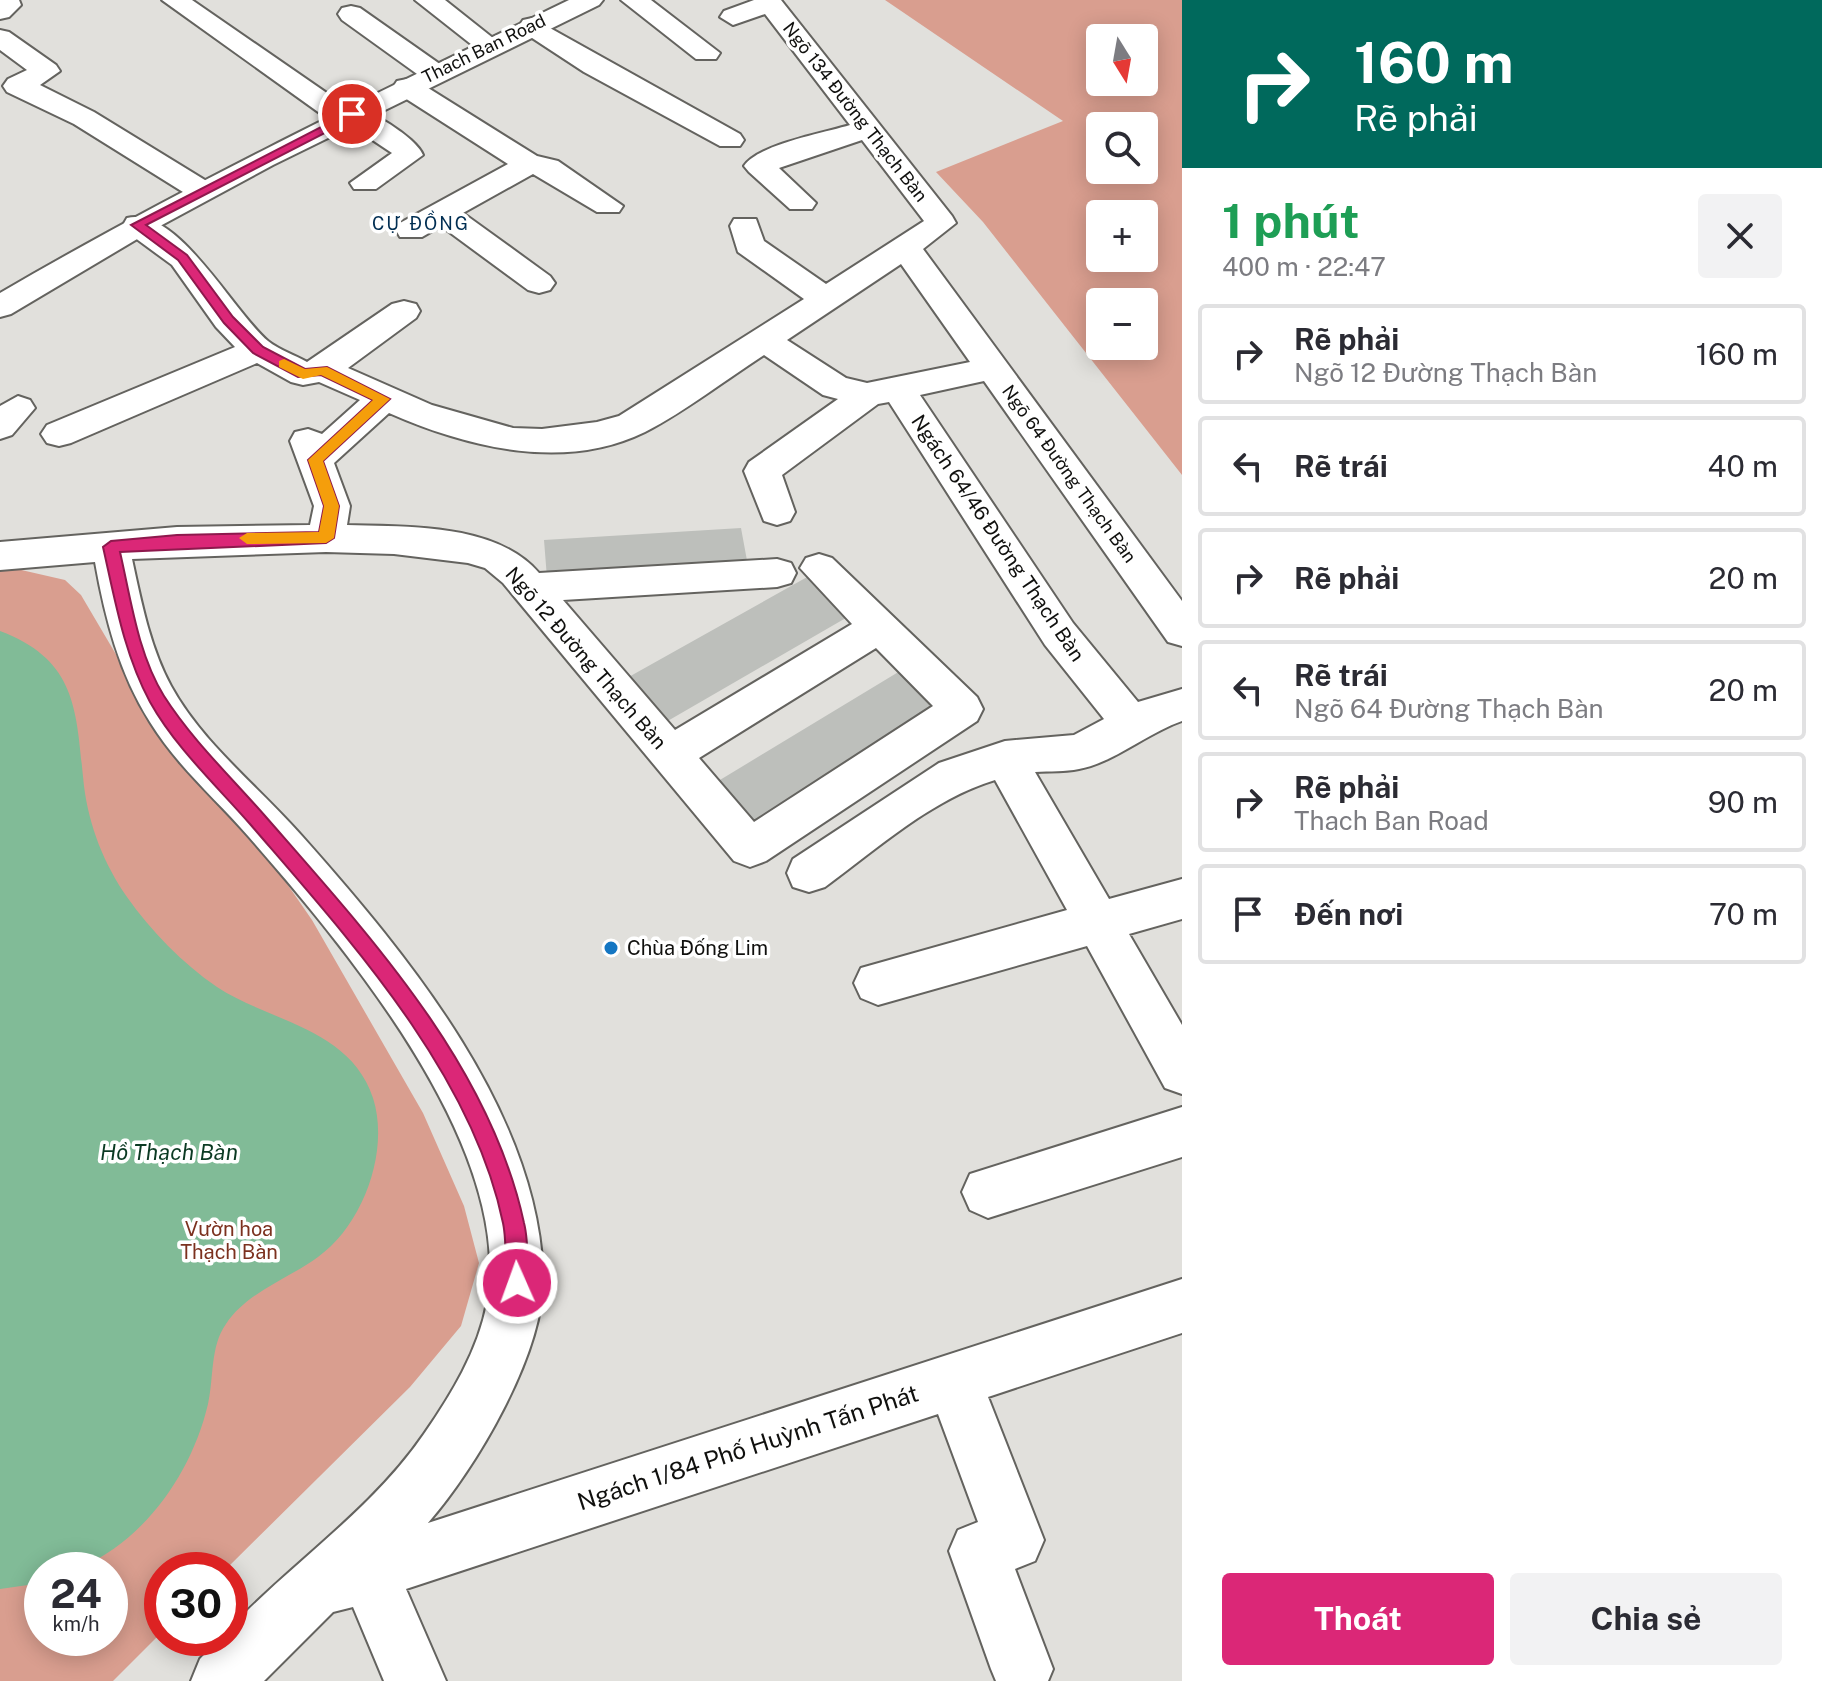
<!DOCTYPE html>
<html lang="vi">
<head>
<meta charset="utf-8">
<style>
	body { margin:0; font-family:"Public Sans",sans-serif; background:#f2f2f3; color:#2b2b33; height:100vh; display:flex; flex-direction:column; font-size:30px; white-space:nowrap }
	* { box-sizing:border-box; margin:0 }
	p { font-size:26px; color:#7c7c81 }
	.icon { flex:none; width:44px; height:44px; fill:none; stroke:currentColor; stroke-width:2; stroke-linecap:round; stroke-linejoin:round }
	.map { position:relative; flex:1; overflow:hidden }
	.panel { display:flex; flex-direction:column; background:#fff; width:640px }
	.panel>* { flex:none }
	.guide { background:#00695c; color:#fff; overflow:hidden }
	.needle { width:52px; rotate:169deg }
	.tools { position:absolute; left:1086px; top:24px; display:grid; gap:16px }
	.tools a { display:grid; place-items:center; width:72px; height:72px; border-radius:8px; background:#fff; box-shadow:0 4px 20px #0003; font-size:40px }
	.speed { position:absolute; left:24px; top:1552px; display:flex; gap:16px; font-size:40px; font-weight:700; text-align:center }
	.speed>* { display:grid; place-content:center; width:104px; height:104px; border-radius:50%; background:#fff; box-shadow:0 4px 20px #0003; line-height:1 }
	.speed small { font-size:20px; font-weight:400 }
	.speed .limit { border:12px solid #d22; background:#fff; color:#111 }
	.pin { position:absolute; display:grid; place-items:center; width:68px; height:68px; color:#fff; margin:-34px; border:4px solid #fff; border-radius:50%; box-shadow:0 2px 8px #0007 }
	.me { position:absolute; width:88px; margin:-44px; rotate:358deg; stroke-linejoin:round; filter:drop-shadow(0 0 6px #0008) }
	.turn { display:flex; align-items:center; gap:28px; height:168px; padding:0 40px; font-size:36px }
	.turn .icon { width:104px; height:104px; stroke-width:2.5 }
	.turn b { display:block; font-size:56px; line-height:68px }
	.round { display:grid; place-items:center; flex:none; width:84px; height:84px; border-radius:8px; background:#f2f2f3 }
	.head { display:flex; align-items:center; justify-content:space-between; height:136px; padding:0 40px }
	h1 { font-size:48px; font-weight:700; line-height:60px; color:#1e9e55 }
	.button { display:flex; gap:16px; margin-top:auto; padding:16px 40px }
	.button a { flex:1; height:92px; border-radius:8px; background:#db2777; color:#fff; font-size:32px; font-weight:700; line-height:92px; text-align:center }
	.button a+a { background:#f2f2f3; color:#2b2b33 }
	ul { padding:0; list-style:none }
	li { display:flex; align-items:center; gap:24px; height:100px; margin:0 16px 12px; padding:0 24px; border:4px solid #e1e1e2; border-radius:8px }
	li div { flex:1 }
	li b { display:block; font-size:30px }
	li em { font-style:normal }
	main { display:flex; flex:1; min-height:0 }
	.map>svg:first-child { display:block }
	.green { fill:#d99e8f; fill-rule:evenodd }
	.water { fill:#81bb97 }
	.building { fill:#bdbfbb }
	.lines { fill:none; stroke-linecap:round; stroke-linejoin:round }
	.minor-casing { stroke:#64635f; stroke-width:4 }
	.major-casing { stroke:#64635f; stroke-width:4 }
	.minor { fill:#fff; fill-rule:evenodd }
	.major { fill:#fff; fill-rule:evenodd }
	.route { fill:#db2777; stroke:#8e194d; stroke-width:2 }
	.slow { fill:#f59e0b }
	.poi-dot { fill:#1476c2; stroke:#fff; stroke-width:3 }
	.labels { text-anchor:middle; stroke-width:7; stroke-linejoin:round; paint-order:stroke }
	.far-street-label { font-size:18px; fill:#10100e; stroke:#fff }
	.far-neighbourhood-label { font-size:18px; letter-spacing:2px; fill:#002e52; stroke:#fff }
	.street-label { font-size:20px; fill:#10100e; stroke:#fff }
	.poi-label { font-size:20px; fill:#10100e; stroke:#fff; text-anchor:start }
	.park-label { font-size:20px; fill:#7c311f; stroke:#fff }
	.water-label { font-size:22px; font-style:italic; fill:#0b3a23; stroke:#fff }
	.near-street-label { font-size:24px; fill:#10100e; stroke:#fff }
</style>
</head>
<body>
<main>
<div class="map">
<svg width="1182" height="1681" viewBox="0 0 1182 1681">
	<rect width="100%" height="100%" fill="#e1e0dc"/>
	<path class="green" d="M 885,0 L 1182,0 L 1182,475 L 983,222 L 936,172 L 1063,121 ZM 1100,38 L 1144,38 L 1144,82 L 1100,82 ZM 1100,126 L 1144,126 L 1144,170 L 1100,170 ZM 1100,214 L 1144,214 L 1144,258 L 1100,258 ZM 1100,302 L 1144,302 L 1144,346 L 1100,346 Z
		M 17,569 L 65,580 L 81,595 L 167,741 L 263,849 L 312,920 L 423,1113 L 464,1206 L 479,1263 L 461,1326 L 410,1387 L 225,1570 L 162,1570 L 162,1632 L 113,1681 L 0,1681 L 0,571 ZM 42,1570 L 110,1570 L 110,1638 L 42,1638 Z"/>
	<path class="water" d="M 0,631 C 80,661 76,715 84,786 C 89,826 104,864 127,897 C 151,931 182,963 217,987 C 270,1022 350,1028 373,1098 C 390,1151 363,1225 318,1257 C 288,1279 247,1292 226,1324 C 210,1346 214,1378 208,1404 C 192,1472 146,1539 80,1568 C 69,1573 53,1570 42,1570 L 42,1583 L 0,1589 Z"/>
	<path class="building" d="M 741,528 L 748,566 L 547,578 L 544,540 Z
		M 809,576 L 851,615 L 659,726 L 618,683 Z
		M 905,668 L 952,711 L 756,836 L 710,786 Z"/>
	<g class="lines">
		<defs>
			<path id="minor" d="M 0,0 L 19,0 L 21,5 L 9,17 L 0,19 Z
				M 162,0 L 192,0 L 347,107 C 365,105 417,138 423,155 L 376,189 L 354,189 L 350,183 L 392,153 L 350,125 L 335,124 Z
				M 415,0 L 445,0 L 503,46 L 499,52 L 481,52 Z
				M 621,0 L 651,0 L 720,53 L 716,59 L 696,59 Z
				M 754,0 L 781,0 L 952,216 L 956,223 L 923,249 L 1182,601 L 1182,646 L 1168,642 L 984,381 L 920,395 L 1073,623 L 1138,702 L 1182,689 L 1182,721 C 1147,733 1113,763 1079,769 C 1065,772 1050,771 1035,772 L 1109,899 L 1182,879 L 1182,919 L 1129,934 L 1182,1025 L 1182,1094 L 1165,1088 L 1087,946 L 878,1005 L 861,998 L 854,983 L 861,968 L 1067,910 L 995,780 C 932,799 878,848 825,887 L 809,892 L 793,887 L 787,873 L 793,859 L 939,763 L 1005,741 L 1074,735 L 1104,719 L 1045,645 L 889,402 L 878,404 L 782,475 L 795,512 L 790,521 L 777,525 L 764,521 L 744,471 L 749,462 L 838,399 L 823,395 L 764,355 C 725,380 686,411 645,432 C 564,472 466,447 389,413 L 334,463 L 350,506 L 347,525 C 409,527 496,523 539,573 L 777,559 L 791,563 L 796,573 L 791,583 L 777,587 L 563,600 L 675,730 L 852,624 L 800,568 L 806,558 L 819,554 L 832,558 L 977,697 L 983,709 L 977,721 L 766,861 L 750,867 L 734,861 L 503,583 L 485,568 L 468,563 L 394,554 L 326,552 L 132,559 C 141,601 150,647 171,686 C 202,743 259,787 302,836 C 407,954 541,1115 543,1280 C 543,1355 476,1468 428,1523 L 1182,1279 L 1182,1333 L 988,1397 L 1044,1540 L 1035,1561 L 1015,1569 L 1053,1669 L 1048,1681 L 996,1681 L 991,1669 L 949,1551 L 958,1530 L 978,1522 L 938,1414 L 406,1589 L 446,1681 L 384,1681 L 353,1607 L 333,1612 L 264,1681 L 191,1681 L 200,1659 L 220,1638 L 230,1638 L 230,1628 L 246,1612 C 306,1553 376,1504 424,1434 C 451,1395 478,1351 487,1303 C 515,1148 345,947 249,837 C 216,799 177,766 150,722 C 119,673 105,618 95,562 L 0,570 L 0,542 L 177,527 L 310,525 L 314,506 L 290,441 L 295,432 L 308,429 L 322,434 L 360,400 L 319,382 L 303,385 L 291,382 L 257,363 L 71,443 L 59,446 L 47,443 L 41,434 L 47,425 L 235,347 L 216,327 L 172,265 L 127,232 L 123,225 L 127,218 C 178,206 233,312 268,341 C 279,350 295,355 307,362 L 392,304 L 404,301 L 416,304 L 420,311 L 416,318 L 348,368 L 432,405 L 513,428 L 542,429 L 597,422 L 619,416 L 804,299 L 738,252 L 730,226 L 734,219 L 756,219 L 764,241 L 826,284 L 924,221 L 862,140 L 779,168 L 816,203 L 812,209 L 790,209 L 749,172 L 744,166 C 759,144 824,133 850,125 L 765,14 L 733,25 L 720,17 L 724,11 ZM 901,264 L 970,362 L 867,383 L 846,378 L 787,340 ZM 876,648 L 933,706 L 754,822 L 699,758 Z
				M 351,6 L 360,8 L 444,67 L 448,73 L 444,79 L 424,79 L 342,20 L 338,14 L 342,8 Z
				M 532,18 L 740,134 L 744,140 L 740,146 L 720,146 L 584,72 L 523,32 L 519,26 L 523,20 Z
				M 0,30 L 9,32 L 56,65 L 60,71 L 40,85 L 94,112 L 213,185 L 217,191 L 213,197 L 191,197 L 74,124 L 7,92 L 3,86 L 8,79 L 27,70 L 0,50 Z
				M 407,79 L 417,81 L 537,156 L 558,161 L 623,206 L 619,212 L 597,212 L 533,174 L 463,213 L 550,276 L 555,283 L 550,290 L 539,293 L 528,290 L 441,226 L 422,237 L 400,237 L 396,230 L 400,223 L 508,164 L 397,93 L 393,87 L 397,81 Z
				M 18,396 L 30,400 L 35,408 L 12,435 L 0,439 L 0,406 Z
				M 1182,1107 L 1182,1157 L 988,1218 L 970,1210 L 962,1192 L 970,1174 Z"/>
			<path id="major" d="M 569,0 L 603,0 L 599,5 L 273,165 L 149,232 L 11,314 L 0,317 L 0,293 C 185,185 377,93 569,0 Z"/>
		</defs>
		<use href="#minor" class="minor-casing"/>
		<use href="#major" class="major-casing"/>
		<use href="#minor" class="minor"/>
		<use href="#major" class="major"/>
	</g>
	<path class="route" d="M 352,111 L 356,112 L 356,117 L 146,225 L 187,255 L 233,317 L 263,347 L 305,369 L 327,367 L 390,399 L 323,461 L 339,506 L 334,538 L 326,543 L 120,552 C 131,600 138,654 164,696 C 192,740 232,778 266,817 C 369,935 490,1065 524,1223 C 529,1242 527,1264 528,1283 L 524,1291 L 517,1294 L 509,1291 L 506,1283 C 505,1264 507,1242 503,1223 C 472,1072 347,937 250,824 C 216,785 175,747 150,702 C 124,654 115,600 103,547 L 111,541 L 177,535 L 319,532 L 324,506 L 308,460 L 373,400 L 321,375 L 298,377 L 253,353 L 224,323 L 178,260 L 131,225 Z"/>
	<path class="slow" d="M 284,359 L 305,369 L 327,367 L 390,399 L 323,461 L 339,506 L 334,538 L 326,543 L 247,544 L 239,538 L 247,533 L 319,532 L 324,506 L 308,460 L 373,400 L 321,375 L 303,379 L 279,367 L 279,361 Z"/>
	<circle class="poi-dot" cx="611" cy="948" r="8"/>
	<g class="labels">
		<g class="far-street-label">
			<text transform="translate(484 49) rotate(-26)" y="6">Thach Ban Road</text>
			<text transform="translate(855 112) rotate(52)" y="6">Ngõ 134 Đường Thạch Bàn</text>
			<text transform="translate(1069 474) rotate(54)" y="6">Ngõ 64 Đường Thạch Bàn</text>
		</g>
		<g class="far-neighbourhood-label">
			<text x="421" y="230">CỰ ĐỒNG</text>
		</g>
		<g class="street-label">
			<text transform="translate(998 538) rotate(56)" y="7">Ngách 64/46 Đường Thạch Bàn</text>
			<text transform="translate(586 658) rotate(49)" y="7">Ngõ 12 Đường Thạch Bàn</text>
		</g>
		<g class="poi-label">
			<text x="627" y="955">Chùa Đống Lim</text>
		</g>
		<g class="park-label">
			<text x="229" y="1236">Vườn hoa<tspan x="229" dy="23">Thạch Bàn</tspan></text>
		</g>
		<g class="water-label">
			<text x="169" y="1160">Hồ Thạch Bàn</text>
		</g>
		<g class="near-street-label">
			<text transform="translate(748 1448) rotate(-18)" y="8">Ngách 1/84 Phố Huỳnh Tấn Phát</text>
		</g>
	</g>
</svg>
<div class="tools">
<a><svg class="needle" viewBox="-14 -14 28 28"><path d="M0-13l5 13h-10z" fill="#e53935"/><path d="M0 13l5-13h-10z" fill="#7c7c81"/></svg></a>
<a><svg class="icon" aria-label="search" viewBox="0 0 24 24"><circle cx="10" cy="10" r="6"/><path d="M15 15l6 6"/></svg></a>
<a>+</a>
<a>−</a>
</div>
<div class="speed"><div>24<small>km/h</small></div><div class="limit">30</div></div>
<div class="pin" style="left:352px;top:114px;background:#d93025"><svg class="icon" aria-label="arrive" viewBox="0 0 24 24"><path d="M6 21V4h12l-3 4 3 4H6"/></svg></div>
<svg class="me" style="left:517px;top:1283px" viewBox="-20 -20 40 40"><circle r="17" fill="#db2777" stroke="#fff" stroke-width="3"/><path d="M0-11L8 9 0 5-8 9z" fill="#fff"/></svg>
</div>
<section class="panel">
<div class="guide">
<div class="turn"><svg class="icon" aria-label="right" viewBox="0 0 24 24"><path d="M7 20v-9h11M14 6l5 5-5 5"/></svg><div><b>160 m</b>Rẽ phải</div></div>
</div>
<div class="head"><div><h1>1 phút</h1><p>400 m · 22:47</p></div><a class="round"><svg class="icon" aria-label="close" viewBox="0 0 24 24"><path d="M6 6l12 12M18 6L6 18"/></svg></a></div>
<ul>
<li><svg class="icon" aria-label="right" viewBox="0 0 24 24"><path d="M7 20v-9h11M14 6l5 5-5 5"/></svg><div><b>Rẽ phải</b><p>Ngõ 12 Đường Thạch Bàn</p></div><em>160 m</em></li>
<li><svg class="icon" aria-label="left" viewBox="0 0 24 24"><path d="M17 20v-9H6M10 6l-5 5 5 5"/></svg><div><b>Rẽ trái</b></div><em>40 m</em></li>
<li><svg class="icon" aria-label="right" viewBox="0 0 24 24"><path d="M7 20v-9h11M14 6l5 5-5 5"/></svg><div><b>Rẽ phải</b></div><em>20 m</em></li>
<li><svg class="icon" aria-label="left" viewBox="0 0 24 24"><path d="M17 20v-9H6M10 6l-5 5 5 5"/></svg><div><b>Rẽ trái</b><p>Ngõ 64 Đường Thạch Bàn</p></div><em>20 m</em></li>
<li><svg class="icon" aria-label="right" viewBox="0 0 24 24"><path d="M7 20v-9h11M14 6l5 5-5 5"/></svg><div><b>Rẽ phải</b><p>Thach Ban Road</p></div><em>90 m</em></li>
<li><svg class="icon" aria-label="arrive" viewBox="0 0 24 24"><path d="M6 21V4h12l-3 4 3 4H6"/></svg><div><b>Đến nơi</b></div><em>70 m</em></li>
</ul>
<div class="button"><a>Thoát</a><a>Chia sẻ</a></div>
</section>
</main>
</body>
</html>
